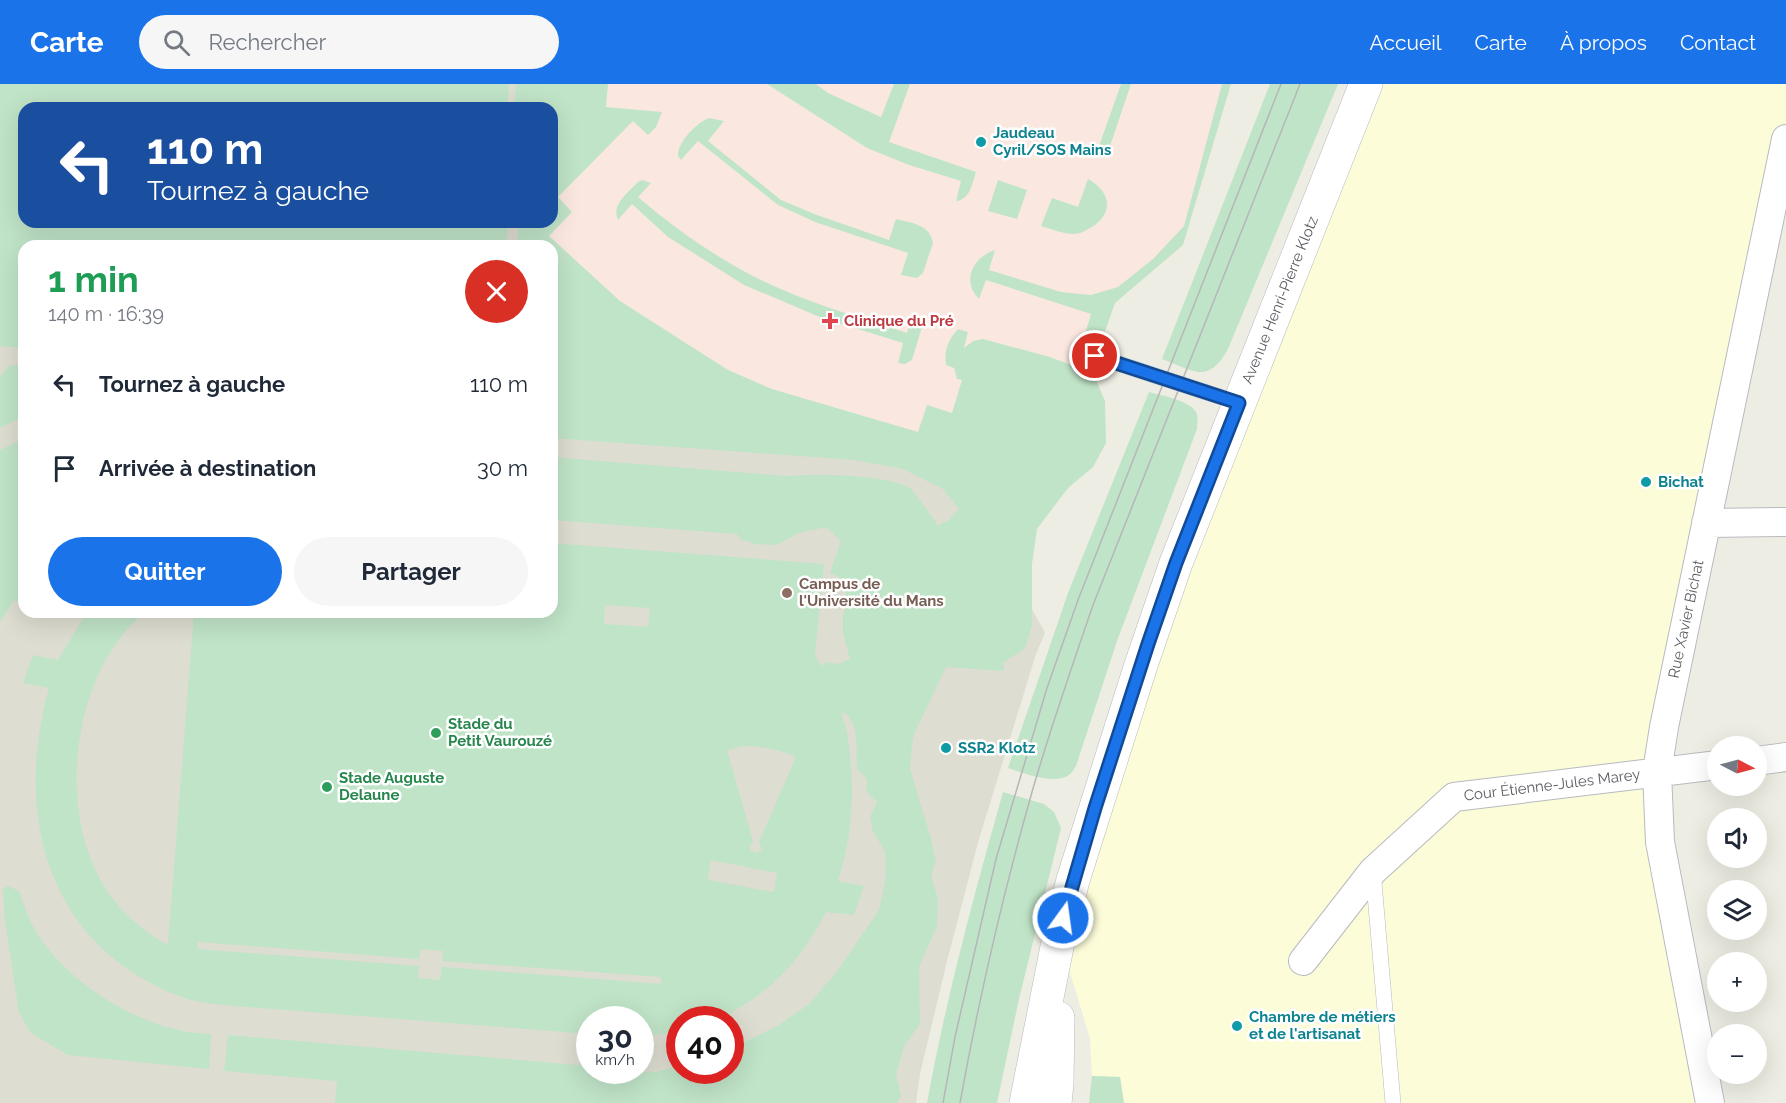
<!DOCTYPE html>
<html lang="fr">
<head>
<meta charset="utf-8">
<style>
	body { margin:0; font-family:Raleway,sans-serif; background:#f6f6f7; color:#1f2937; height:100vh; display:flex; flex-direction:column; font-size:22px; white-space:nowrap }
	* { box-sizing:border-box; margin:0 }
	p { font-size:20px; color:#747a83 }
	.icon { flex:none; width:33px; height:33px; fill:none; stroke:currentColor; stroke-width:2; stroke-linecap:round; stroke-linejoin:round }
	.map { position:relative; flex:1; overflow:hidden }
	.panel { position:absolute; left:18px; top:156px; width:540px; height:378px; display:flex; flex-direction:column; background:#fff; border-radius:18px; box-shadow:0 6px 24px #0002 }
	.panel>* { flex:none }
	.banner { position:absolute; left:18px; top:18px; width:540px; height:126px; border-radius:18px; box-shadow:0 6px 24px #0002; background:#1a4fa0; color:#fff; overflow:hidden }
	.needle { width:39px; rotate:96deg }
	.tools { position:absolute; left:1707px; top:652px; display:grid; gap:12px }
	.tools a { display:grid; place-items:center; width:60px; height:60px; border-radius:50%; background:#fff; box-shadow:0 6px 24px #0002; font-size:30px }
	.speed { position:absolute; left:576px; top:922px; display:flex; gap:12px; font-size:30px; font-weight:700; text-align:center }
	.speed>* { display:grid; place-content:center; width:78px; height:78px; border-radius:50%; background:#fff; box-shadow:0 6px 24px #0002; line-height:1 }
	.speed small { font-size:15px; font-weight:400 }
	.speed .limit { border:9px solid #d22; background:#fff; color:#111 }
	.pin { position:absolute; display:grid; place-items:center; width:51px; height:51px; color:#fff; margin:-26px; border:3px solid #fff; border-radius:50%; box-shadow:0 2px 6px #0007 }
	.me { position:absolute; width:66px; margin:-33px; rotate:14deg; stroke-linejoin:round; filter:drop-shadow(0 0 4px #0008) }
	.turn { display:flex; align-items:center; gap:21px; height:126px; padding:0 30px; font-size:27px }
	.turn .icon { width:78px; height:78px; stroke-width:2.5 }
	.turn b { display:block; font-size:42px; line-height:51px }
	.round { display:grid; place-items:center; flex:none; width:63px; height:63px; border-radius:32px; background:#f6f6f7 }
	.summary { display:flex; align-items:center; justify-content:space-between; height:102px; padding:0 30px }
	h1 { font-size:36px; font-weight:700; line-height:45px; color:#1e9e55 }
	.button { display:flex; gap:12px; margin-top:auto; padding:12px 30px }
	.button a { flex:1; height:69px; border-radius:36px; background:#1a73e8; color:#fff; font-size:24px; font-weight:700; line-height:69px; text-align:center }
	.button a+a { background:#f6f6f7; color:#1f2937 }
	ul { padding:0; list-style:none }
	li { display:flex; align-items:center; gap:18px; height:84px; padding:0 30px }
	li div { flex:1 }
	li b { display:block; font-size:22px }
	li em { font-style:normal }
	header { display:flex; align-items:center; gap:36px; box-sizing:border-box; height:84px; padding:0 30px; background:#1a73e8; color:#fff }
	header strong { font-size:28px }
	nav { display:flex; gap:33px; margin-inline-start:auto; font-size:21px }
	.search { width:420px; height:54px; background:#f6f6f7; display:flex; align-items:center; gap:15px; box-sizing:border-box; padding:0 21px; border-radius:33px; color:#747a83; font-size:22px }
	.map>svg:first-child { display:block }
	.commercial { fill:#fcfcd9 }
	.education { fill:#ddddd1; fill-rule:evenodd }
	.medical { fill:#fae8e0 }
	.green { fill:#c0e4c8; fill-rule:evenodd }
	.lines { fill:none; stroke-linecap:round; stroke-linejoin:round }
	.service-casing { stroke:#b8babf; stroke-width:16 }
	.minor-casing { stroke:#b8babf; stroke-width:30 }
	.tertiary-casing { stroke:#b8babf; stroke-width:34 }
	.service { stroke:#fff; stroke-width:15 }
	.minor { stroke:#fff; stroke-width:28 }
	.tertiary { stroke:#fff; stroke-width:33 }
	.tram { stroke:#b6b6b7; stroke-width:1.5 }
	.route-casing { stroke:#114b97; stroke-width:15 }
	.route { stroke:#1a73e8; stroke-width:10 }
	.culture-dot { fill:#0f9aa8; stroke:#fff; stroke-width:2 }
	.health-dot { fill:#e0444e; stroke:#fff; stroke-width:2 }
	.education-dot { fill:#8d6e63; stroke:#fff; stroke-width:2 }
	.leisure-dot { fill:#2e9e5b; stroke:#fff; stroke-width:2 }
	.labels { text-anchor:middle; stroke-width:5; stroke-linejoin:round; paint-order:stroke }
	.culture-label { font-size:15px; font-weight:bold; fill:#0d838f; stroke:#fff; text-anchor:start }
	.street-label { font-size:15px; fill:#5b5d63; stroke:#fff }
	.health-label { font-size:15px; font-weight:bold; fill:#be3a42; stroke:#fff; text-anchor:start }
	.education-label { font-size:15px; font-weight:bold; fill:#785e54; stroke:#fff; text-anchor:start }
	.leisure-label { font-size:15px; font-weight:bold; fill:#27864d; stroke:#fff; text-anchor:start }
</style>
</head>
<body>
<header>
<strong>Carte</strong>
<div class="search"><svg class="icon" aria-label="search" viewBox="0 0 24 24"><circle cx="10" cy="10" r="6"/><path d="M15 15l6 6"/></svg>Rechercher</div>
<nav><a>Accueil</a><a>Carte</a><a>À propos</a><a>Contact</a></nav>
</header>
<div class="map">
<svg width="1786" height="1019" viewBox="0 0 1786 1019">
	<rect width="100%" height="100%" fill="#eeede3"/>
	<path class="commercial" d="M 1366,0 L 1786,0 L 1786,55 L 1657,688 L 1710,1019 L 1124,1019 L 1120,993 L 1092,992 L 1090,954 L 1059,853 Z"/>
	<path class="education" d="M 0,0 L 557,0 L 552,24 L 24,24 L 24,138 L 546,138 L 544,162 L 24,162 L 24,528 L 552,528 L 552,320 L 879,363 L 951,395 L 1013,490 L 1045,549 L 1036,570 L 979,755 L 946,881 L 920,990 L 916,1019 L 0,1019 ZM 590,936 L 640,936 L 640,987 L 590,987 ZM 680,936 L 730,936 L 730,987 L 680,987 Z"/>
	<path class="medical" d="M 557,0 L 1231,0 L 1183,161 L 1115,219 L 1013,490 L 951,395 L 879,363 L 552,320 L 552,162 L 544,162 L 552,138 L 552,61 Z"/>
	<path class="green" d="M 0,0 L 509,0 L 507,24 L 24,24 L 24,138 L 508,138 L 506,161 L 24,162 L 24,264 L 0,262 Z
		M 516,0 L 608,0 L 606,23 L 662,28 L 656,43 L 648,51 L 633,37 L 558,113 L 572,128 L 549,152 L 620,217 L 728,286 L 772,305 L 918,348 L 927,321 L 952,329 L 962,296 L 957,295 L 954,284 L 946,281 C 944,266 948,256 958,245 L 968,248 L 964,264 L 973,257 L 983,255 L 1050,273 L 1089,288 L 1088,291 L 1096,296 L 1105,317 L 1106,359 L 1093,383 L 1068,404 L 1037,445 L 1032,480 L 1032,541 L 1025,564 L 1003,579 L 1004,587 L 946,583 L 914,650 L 912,660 L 910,685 L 931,755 L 936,777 L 931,792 L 938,815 L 937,842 L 919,883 L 920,940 L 904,962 L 896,991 L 901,1012 L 897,1019 L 335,1019 L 337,997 L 224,987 L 228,951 L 589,982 L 590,987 L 656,988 L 679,982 L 680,987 L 730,987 L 731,965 L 779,941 L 809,920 L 836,889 L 879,826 L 886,794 L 885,767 L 873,748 L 870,733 L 877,718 L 866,707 L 867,695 L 857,685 C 855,662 862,641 841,626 C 842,633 845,641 847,648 C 855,699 854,748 838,797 L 864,802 L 854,831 L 826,828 C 804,870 779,901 737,925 C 731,929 724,935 717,936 C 705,938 691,936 680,936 L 679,947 L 641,953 L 640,936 L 590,936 L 589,950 L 222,921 C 209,919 195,918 182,913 C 48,863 13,733 49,604 L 23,599 L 33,571 L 58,576 L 87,528 L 145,528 C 72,588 56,723 104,802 C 119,826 143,848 168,861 L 194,528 L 552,528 L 552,459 L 824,480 L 815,571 L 822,583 L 825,578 L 839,580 L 850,575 L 843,548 L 843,532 L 848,515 L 839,493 L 830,489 L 841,457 L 826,443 L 798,449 L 777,461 L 756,460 L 740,455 L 737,450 L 552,436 L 552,373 L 786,392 C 815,390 886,390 910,404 C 915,408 932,434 938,441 L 949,436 L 959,425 L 943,405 L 903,385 L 855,376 L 552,354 L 552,162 L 517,162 L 519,138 L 552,138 L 552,24 L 514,24 ZM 605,521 L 650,524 L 648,543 L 604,540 ZM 743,662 C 762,662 778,665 796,673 L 759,758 L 762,765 L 758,769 L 750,766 L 750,762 L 753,757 L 727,666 ZM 711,776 L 777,789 L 774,808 L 708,796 ZM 198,858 L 419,875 L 421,865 L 443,867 L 442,877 L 661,893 L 661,900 L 442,883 L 440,896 L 418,894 L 419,882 L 198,865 Z
		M 767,0 L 816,0 L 828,9 L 881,33 L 894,0 L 910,0 L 889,58 L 976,88 C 972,100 970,116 956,117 L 961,97 L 909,81 L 867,64 Z
		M 1121,0 L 1131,0 L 1109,65 L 1099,62 Z
		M 1222,0 L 1231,0 L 1183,161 L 1115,219 L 1102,256 L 1085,250 L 1091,230 L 986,196 L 979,215 C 961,197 973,173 995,166 L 989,186 L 1061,208 L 1091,211 L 1118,203 L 1153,175 L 1184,142 Z
		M 1270,0 L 1338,0 L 1228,265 C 1208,301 1194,287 1162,275 Z
		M 709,34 L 724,37 L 708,57 L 781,116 L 817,131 L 889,156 L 896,135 C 911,139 930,140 933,159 L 923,189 L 917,194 L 901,191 L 908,169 L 815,138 L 778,121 L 698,57 L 681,76 L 678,72 C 677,59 697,38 709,34 Z
		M 1088,95 C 1110,107 1115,128 1092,143 C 1086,146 1081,150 1074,150 C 1064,150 1051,145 1041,142 L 1052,114 L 1078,123 Z
		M 642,96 L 651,99 L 638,113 C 673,143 711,170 751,191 C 800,217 855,232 907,249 L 913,229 L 917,231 L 922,243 L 912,276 L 905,280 L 898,279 L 903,259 L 822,234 L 744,201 L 668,153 L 632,120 L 618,136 C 611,120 628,109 638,98 Z
		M 998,96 L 1027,106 L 1017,135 L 988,127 Z
		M 10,281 L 24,282 L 24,332 L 0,344 L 0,293 Z
		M 1149,308 C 1162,312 1191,316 1197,330 C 1198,335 1197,340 1197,345 L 1117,557 L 1076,682 C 1074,684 1073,688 1070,690 C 1057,702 1023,689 1008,684 L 1068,509 Z
		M 24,354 L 24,522 L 14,516 L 0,538 L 0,366 Z
		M 1003,708 L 1044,720 L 1054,728 L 1061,744 L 1019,915 L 997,1019 L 927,1019 C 946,914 974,811 1003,708 Z
		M 8,802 L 19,807 C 24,820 28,834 35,846 C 63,894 129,937 183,947 C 192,949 202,949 211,950 L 209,985 L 68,971 L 31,949 L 19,929 L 5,837 L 3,805 Z
		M 1092,992 L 1120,993 L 1124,1019 L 1089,1019 Z"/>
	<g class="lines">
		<defs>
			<path id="service" d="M 1095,272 L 1239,319
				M 1373,787 L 1393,1019"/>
			<path id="minor" d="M 1706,439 L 1786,438
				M 1756,677 L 1786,673
				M 1303,877 L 1373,787 L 1454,713 L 1718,681
				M 1710,1019 L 1660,758 L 1657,688 L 1664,643 L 1786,55"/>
			<path id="tertiary" d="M 1026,1019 L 1059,853 L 1073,796 L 1141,581 L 1176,479 L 1366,0
				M 1055,1019 L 1057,999 L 1058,934"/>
		</defs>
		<use href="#service" class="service-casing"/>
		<use href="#minor" class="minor-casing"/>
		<use href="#tertiary" class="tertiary-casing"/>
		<use href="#service" class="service"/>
		<use href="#minor" class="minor"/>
		<use href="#tertiary" class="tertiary"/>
		<path class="tram" d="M 943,1019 L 955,953 L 996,775 L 1047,604 L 1078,516 L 1281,0
			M 960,1019 C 979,914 1003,810 1032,708 C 1050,645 1072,583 1093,521 L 1300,0"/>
	</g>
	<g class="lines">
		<defs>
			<path id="route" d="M 1063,834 L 1095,724 L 1148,560 L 1176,479 L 1239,319 L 1095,272"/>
		</defs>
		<use href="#route" class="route-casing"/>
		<use href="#route" class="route"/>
	</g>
	<g class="culture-dot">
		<circle cx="981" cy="58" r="6"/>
		<circle cx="1646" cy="398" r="6"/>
		<circle cx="946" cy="664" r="6"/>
		<circle cx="1237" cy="942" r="6"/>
	</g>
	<path class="health-dot" d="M827 228h6v6h6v6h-6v6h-6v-6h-6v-6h6z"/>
	<circle class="education-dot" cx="787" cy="509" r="6"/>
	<g class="leisure-dot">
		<circle cx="436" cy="649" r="6"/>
		<circle cx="327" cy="703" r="6"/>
	</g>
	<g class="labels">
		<g class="culture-label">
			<text x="993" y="54">Jaudeau<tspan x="993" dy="17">Cyril/SOS Mains</tspan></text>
			<text x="1658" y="403">Bichat</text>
			<text x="958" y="669">SSR2 Klotz</text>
			<text x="1249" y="938">Chambre de métiers<tspan x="1249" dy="17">et de l'artisanat</tspan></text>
		</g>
		<g class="street-label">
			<text transform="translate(1280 216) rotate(-68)" y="5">Avenue Henri-Pierre Klotz</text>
			<text transform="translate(1686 535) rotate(-78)" y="5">Rue Xavier Bichat</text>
			<text transform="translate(1552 701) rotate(-7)" y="5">Cour Étienne-Jules Marey</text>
		</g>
		<g class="health-label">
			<text x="844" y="242">Clinique du Pré</text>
		</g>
		<g class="education-label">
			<text x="799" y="505">Campus de<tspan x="799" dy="17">l'Université du Mans</tspan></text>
		</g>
		<g class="leisure-label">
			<text x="448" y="645">Stade du<tspan x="448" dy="17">Petit Vaurouzé</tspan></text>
			<text x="339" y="699">Stade Auguste<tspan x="339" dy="17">Delaune</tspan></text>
		</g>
	</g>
</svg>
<div class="tools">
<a><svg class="needle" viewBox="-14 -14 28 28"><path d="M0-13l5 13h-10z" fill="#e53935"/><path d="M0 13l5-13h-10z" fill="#747a83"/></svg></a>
<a><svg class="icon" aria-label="sound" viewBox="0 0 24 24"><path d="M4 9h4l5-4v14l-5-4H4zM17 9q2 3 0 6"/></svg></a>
<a><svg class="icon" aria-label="layers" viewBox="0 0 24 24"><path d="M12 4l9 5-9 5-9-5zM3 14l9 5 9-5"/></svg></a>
<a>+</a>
<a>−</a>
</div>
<div class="speed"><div>30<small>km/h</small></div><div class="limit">40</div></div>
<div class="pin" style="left:1095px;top:272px;background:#d93025"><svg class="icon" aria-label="arrive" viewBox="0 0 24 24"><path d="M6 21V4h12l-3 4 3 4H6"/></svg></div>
<svg class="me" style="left:1063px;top:834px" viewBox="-20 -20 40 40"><circle r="17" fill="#1a73e8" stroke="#fff" stroke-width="3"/><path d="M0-11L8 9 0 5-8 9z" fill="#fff"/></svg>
<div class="banner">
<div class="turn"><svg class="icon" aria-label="left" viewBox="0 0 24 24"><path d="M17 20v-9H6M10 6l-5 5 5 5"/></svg><div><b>110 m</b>Tournez à gauche</div></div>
</div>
<section class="panel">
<div class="summary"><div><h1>1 min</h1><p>140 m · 16:39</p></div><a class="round" style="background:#d93025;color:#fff"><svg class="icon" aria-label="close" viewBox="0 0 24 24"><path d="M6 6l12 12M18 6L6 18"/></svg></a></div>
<ul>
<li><svg class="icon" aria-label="left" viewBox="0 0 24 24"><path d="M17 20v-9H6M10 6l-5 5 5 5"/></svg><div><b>Tournez à gauche</b></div><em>110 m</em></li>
<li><svg class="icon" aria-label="arrive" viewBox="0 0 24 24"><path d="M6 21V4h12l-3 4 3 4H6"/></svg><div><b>Arrivée à destination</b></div><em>30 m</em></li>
</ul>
<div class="button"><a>Quitter</a><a>Partager</a></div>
</section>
</div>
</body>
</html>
